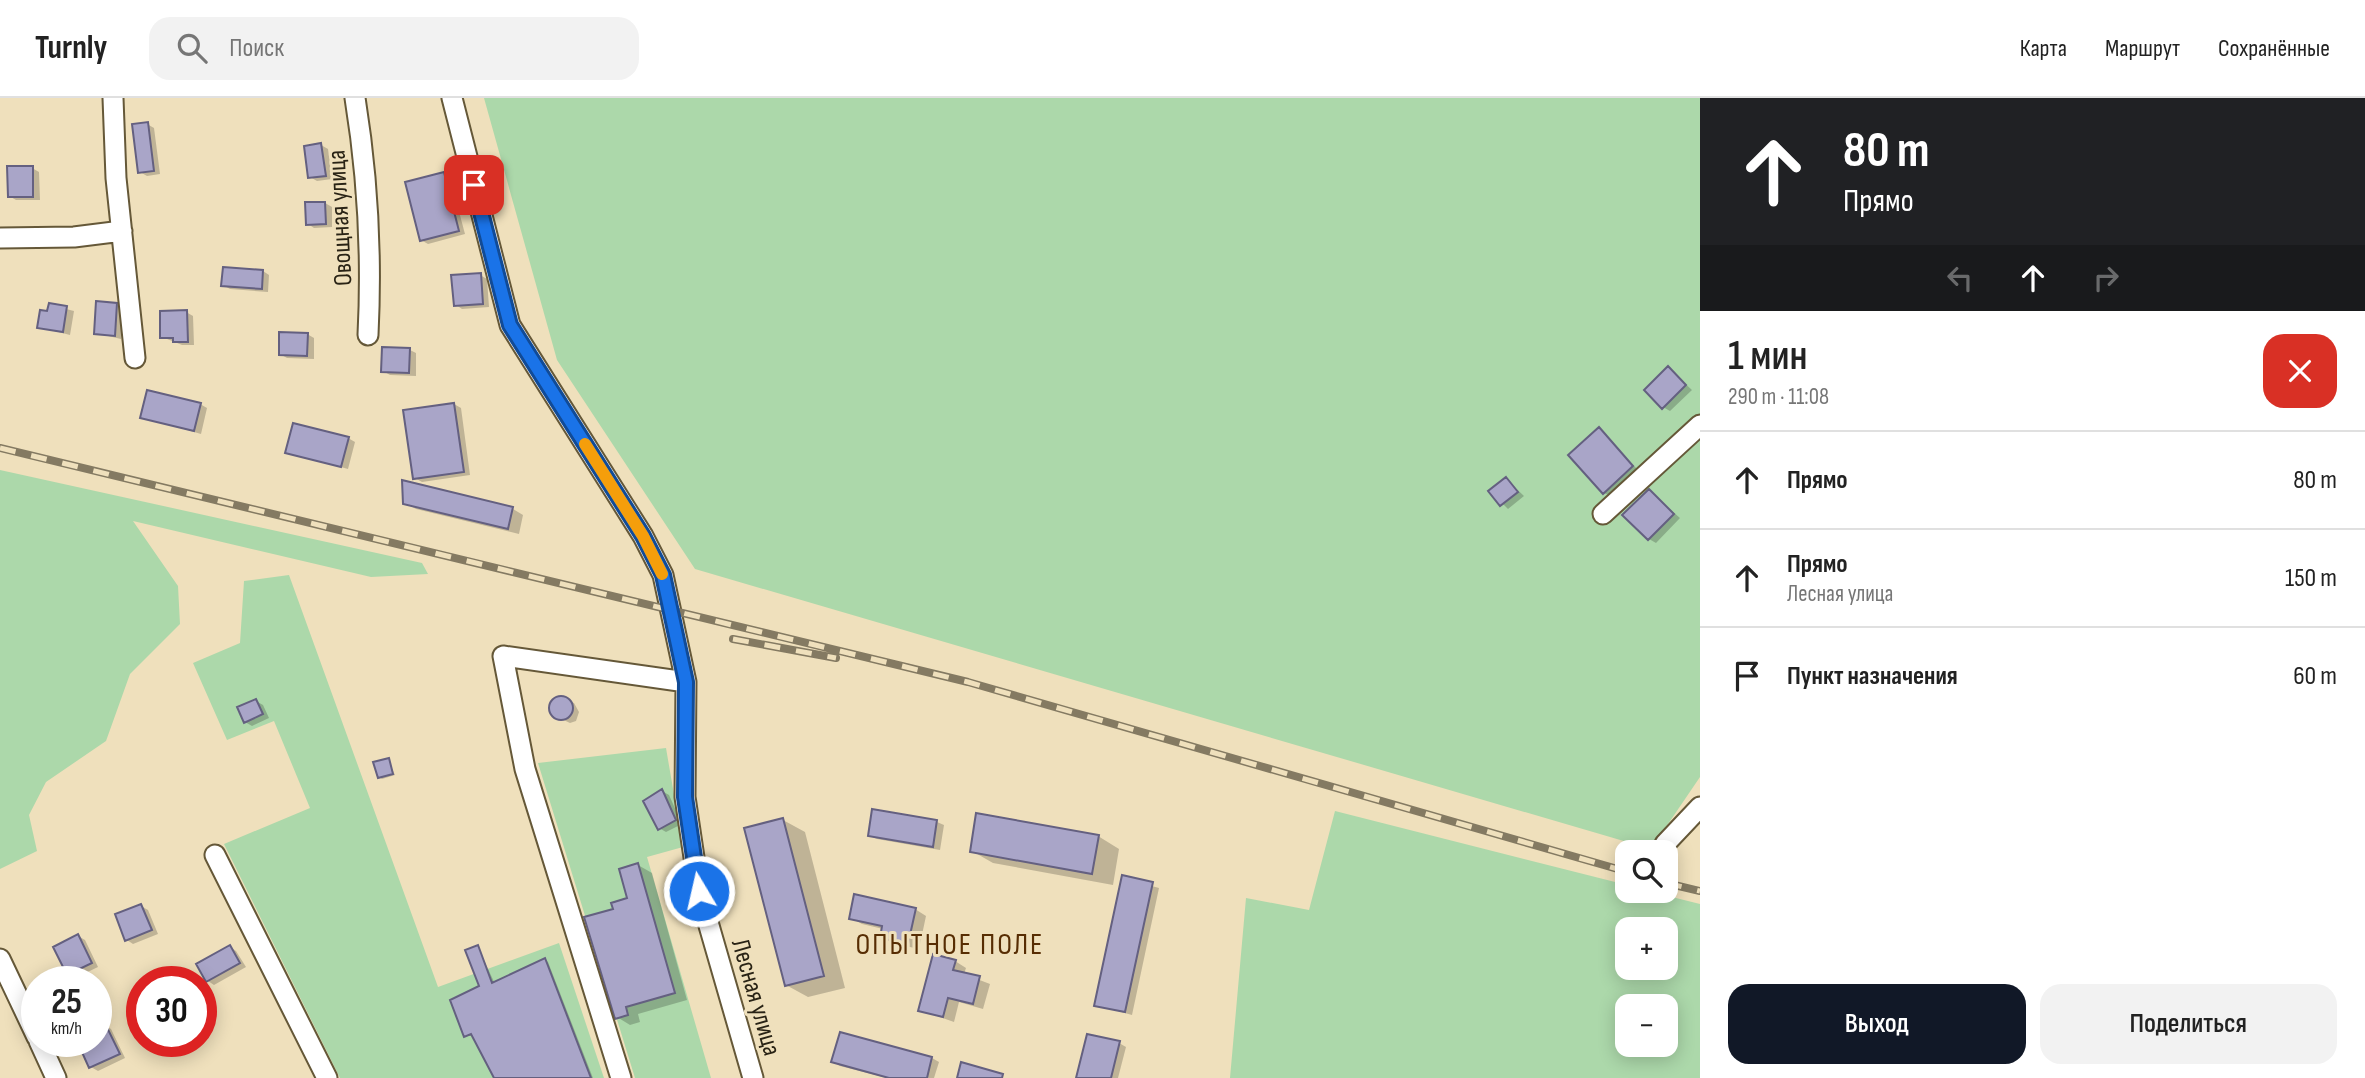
<!DOCTYPE html>
<html lang="ru">
<head>
<meta charset="utf-8">
<style>
	body { margin:0; font-family:"Sofia Sans Condensed",sans-serif; background:#f2f2f2; color:#222; height:100vh; display:flex; flex-direction:column; font-size:26px; white-space:nowrap }
	* { box-sizing:border-box; margin:0 }
	p { font-size:23px; color:#767676 }
	.icon { flex:none; width:38px; height:38px; fill:none; stroke:currentColor; stroke-width:2; stroke-linecap:round; stroke-linejoin:round }
	.map { position:relative; flex:1; overflow:hidden }
	.sheet { display:flex; flex-direction:column; background:#fff; width:665px }
	.sheet>* { flex:none }
	.guide { background:#202124; color:#fff; overflow:hidden }
	.fabs { position:absolute; left:1615px; top:742px; display:grid; gap:14px }
	.fabs a { display:grid; place-items:center; width:63px; height:63px; border-radius:14px; background:#fff; box-shadow:0 4px 18px #0003; font-size:35px }
	.speed { position:absolute; left:21px; top:868px; display:flex; gap:14px; font-size:35px; font-weight:700; text-align:center }
	.speed>* { display:grid; place-content:center; width:91px; height:91px; border-radius:50%; background:#fff; box-shadow:0 4px 18px #0003; line-height:1 }
	.speed small { font-size:18px; font-weight:400 }
	.speed .limit { border:10px solid #d22; background:#fff; color:#111 }
	.pin { position:absolute; display:grid; place-items:center; width:60px; height:60px; color:#fff; margin:-30px; border-radius:14px; box-shadow:0 4px 10px #0006 }
	.me { position:absolute; width:77px; margin:-38px; rotate:351deg; stroke-linejoin:round; filter:drop-shadow(0 0 5px #0008) }
	.turn { display:flex; align-items:center; gap:24px; height:147px; padding:0 28px; font-size:32px }
	.turn .icon { width:91px; height:91px; stroke-width:2.5 }
	.turn b { display:block; font-size:49px; line-height:60px }
	.lanes { display:flex; align-items:center; height:66px; padding:0 28px; background:#0003; justify-content:center; gap:35px; direction:ltr }
	.lanes .off { opacity:.35 }
	.round { display:grid; place-items:center; flex:none; width:74px; height:74px; border-radius:21px; background:#f2f2f2 }
	.head { display:flex; align-items:center; justify-content:space-between; height:119px; padding:0 28px }
	h1 { font-size:42px; font-weight:600; line-height:52px }
	.primary-button { display:flex; gap:14px; margin-top:auto; padding:14px 28px }
	.primary-button a { flex:1; height:80px; border-radius:21px; background:#111827; color:#fff; font-size:28px; font-weight:600; line-height:80px; text-align:center }
	.primary-button a+a { background:#f2f2f2; color:#222 }
	ul { padding:0; list-style:none }
	li { display:flex; align-items:center; gap:21px; height:98px; padding:0 28px; border-top:2px solid #e0e0e0 }
	li div { flex:1 }
	li b { display:block; font-size:26px }
	li em { font-style:normal }
	header { display:flex; align-items:center; gap:42px; box-sizing:border-box; height:98px; padding:0 35px; background:#fff; border-bottom:2px solid #e0e0e0 }
	header strong { font-size:33px }
	nav { display:flex; gap:38px; margin-inline-start:auto; font-size:24px }
	.search { width:490px; height:63px; background:#f2f2f2; display:flex; align-items:center; gap:18px; box-sizing:border-box; padding:0 24px; border-radius:21px; color:#767676; font-size:26px }
	main { display:flex; flex:1; min-height:0 }
	.map>svg:first-child { display:block }
	.green { fill:#acd8aa; fill-rule:evenodd }
	.shadow { fill:#0003 }
	.building { fill:#a9a5c8; stroke:#646080; stroke-width:2 }
	.lines { fill:none; stroke-linecap:round; stroke-linejoin:round }
	.minor-casing { stroke:#655838; stroke-width:23 }
	.minor { stroke:#fff; stroke-width:19 }
	.rail-casing { stroke:#847a62; stroke-width:8 }
	.rail { stroke:#efe0bc; stroke-width:5; stroke-dasharray:16; stroke-linecap:butt }
	.route-casing { stroke:#114b97; stroke-width:18 }
	.route { stroke:#1a73e8; stroke-width:12 }
	.slow { stroke:#f59e0b; stroke-width:12 }
	.labels { text-anchor:middle; stroke-width:6; stroke-linejoin:round; paint-order:stroke }
	.street-label { font-size:26px; fill:#292315; stroke:#efe0bc }
	.quarter-label { font-size:30px; letter-spacing:2px; fill:#572d03; stroke:#efe0bc }
</style>
</head>
<body>
<header>
<strong>Turnly</strong>
<div class="search"><svg class="icon" aria-label="search" viewBox="0 0 24 24"><circle cx="10" cy="10" r="6"/><path d="M15 15l6 6"/></svg>Поиск</div>
<nav><a>Карта</a><a>Маршрут</a><a>Сохранённые</a></nav>
</header>
<main>
<div class="map">
<svg width="1700" height="980" viewBox="0 0 1700 980">
	<rect width="100%" height="100%" fill="#efe0bc"/>
	<path class="green" d="M 484,0 L 1700,0 L 1700,679 L 1651,751 L 695,471 L 557,262 Z
		M 0,372 L 422,465 L 428,476 L 371,479 L 133,423 L 178,488 L 180,526 L 130,576 L 106,643 L 46,684 L 29,717 L 37,753 L 0,771 Z
		M 289,477 L 438,889 L 559,845 L 604,980 L 340,980 L 224,746 L 310,710 L 274,623 L 227,642 L 193,565 L 240,545 L 244,483 Z
		M 666,650 L 683,749 L 647,759 L 711,980 L 635,980 L 538,665 Z
		M 1335,713 L 1627,787 L 1628,793 L 1648,793 L 1700,806 L 1700,980 L 1230,980 L 1246,800 L 1309,812 ZM 1666,831 L 1666,870 L 1628,870 L 1628,831 ZM 1666,908 L 1666,947 L 1628,947 L 1628,908 Z"/>
	<path class="shadow" d="M 147,26 L 154,30 L 160,76 L 147,78 L 140,74 Z
		M 321,47 L 328,51 L 332,81 L 317,83 L 310,79 Z
		M 32,70 L 39,74 L 40,102 L 16,102 L 9,98 Z
		M 443,76 L 450,80 L 465,136 L 428,146 L 421,142 Z
		M 325,105 L 332,109 L 332,129 L 314,130 L 308,126 Z
		M 263,173 L 269,177 L 268,194 L 230,191 L 223,187 Z
		M 480,177 L 487,181 L 489,209 L 462,211 L 456,207 Z
		M 116,206 L 123,210 L 121,241 L 95,235 Z
		M 50,207 L 74,213 L 70,237 L 39,229 Z
		M 186,214 L 193,218 L 194,247 L 182,247 L 162,239 Z
		M 307,236 L 314,240 L 314,261 L 287,260 L 280,256 Z
		M 410,252 L 416,255 L 416,278 L 390,277 L 383,273 Z
		M 1668,270 L 1692,292 L 1670,313 L 1663,309 Z
		M 200,306 L 207,310 L 201,336 L 142,319 Z
		M 454,306 L 461,310 L 470,377 L 422,384 L 415,380 Z
		M 1599,332 L 1639,373 L 1611,398 L 1604,395 Z
		M 348,340 L 355,344 L 348,371 L 287,354 Z
		M 1506,381 L 1524,398 L 1508,411 L 1491,394 Z
		M 404,384 L 513,411 L 523,417 L 519,436 L 416,411 L 405,405 Z
		M 1649,393 L 1680,420 L 1656,445 L 1649,441 Z
		M 560,599 L 574,605 L 579,614 L 576,623 L 570,625 L 553,617 L 550,611 L 554,602 Z
		M 256,603 L 263,607 L 269,620 L 252,628 L 245,624 Z
		M 388,662 L 395,677 L 382,681 L 379,679 Z
		M 662,693 L 669,697 L 682,726 L 666,734 L 659,730 Z
		M 874,713 L 937,724 L 944,727 L 940,752 L 877,741 L 870,738 Z
		M 783,722 L 805,734 L 845,890 L 808,899 L 786,887 Z
		M 1098,738 L 1119,751 L 1113,787 L 993,765 L 972,753 Z
		M 638,767 L 652,775 L 687,902 L 638,916 L 640,924 L 630,927 L 617,919 L 629,802 Z
		M 1123,780 L 1159,790 L 1132,917 L 1096,907 Z
		M 141,808 L 148,812 L 158,836 L 133,846 L 127,842 Z
		M 915,811 L 926,818 L 919,851 L 892,845 L 882,839 L 883,831 L 862,826 L 851,820 Z
		M 78,838 L 85,842 L 98,869 L 75,880 L 69,876 Z
		M 230,849 L 236,853 L 246,869 L 214,887 L 208,883 L 198,867 Z
		M 478,849 L 495,886 L 545,862 L 548,864 L 593,980 L 496,980 L 474,938 L 466,938 L 481,889 Z
		M 955,863 L 966,870 L 964,876 L 990,886 L 983,911 L 959,904 L 954,924 L 920,912 Z
		M 105,927 L 111,931 L 125,960 L 98,973 L 91,969 L 96,943 Z
		M 841,936 L 932,960 L 939,964 L 934,980 L 887,980 L 840,968 L 834,964 Z
		M 1119,945 L 1126,949 L 1118,980 L 1078,980 Z"/>
	<path class="building" d="M 148,24 L 154,73 L 138,75 L 132,26 Z
		M 321,45 L 326,78 L 308,80 L 304,48 Z
		M 7,68 L 33,68 L 33,99 L 8,99 Z
		M 444,74 L 459,133 L 420,143 L 405,84 Z
		M 305,104 L 325,104 L 326,126 L 306,127 Z
		M 223,169 L 263,172 L 262,191 L 221,188 Z
		M 481,175 L 483,206 L 454,208 L 451,177 Z
		M 96,203 L 117,205 L 115,238 L 94,236 Z
		M 49,205 L 67,208 L 63,234 L 37,230 L 40,212 L 47,213 Z
		M 187,212 L 188,244 L 173,244 L 173,240 L 160,240 L 160,213 Z
		M 279,234 L 308,235 L 307,258 L 279,257 Z
		M 382,249 L 410,250 L 409,275 L 381,274 Z
		M 1668,268 L 1686,287 L 1662,311 L 1644,292 Z
		M 147,292 L 201,305 L 194,333 L 140,320 Z
		M 454,305 L 464,374 L 413,381 L 403,312 Z
		M 293,325 L 349,339 L 341,369 L 285,355 Z
		M 1599,329 L 1633,368 L 1603,396 L 1568,357 Z
		M 1506,379 L 1518,394 L 1500,408 L 1488,393 Z
		M 402,382 L 513,409 L 508,431 L 403,406 Z
		M 1649,391 L 1674,416 L 1648,442 L 1622,417 Z
		M549 610a12 12 0 1 1 24 0a12 12 0 1 1-24 0Z
		M 256,601 L 263,616 L 244,625 L 237,609 Z
		M 389,660 L 393,676 L 378,680 L 373,664 Z
		M 662,691 L 676,722 L 658,732 L 643,703 Z
		M 872,711 L 937,722 L 933,749 L 868,738 Z
		M 976,715 L 1099,737 L 1092,776 L 970,754 Z
		M 783,720 L 824,878 L 785,888 L 744,730 Z
		M 638,765 L 675,895 L 626,909 L 628,917 L 615,921 L 584,819 L 613,811 L 611,805 L 627,800 L 619,771 Z
		M 1122,777 L 1153,784 L 1125,914 L 1094,908 Z
		M 854,796 L 916,810 L 908,846 L 880,840 L 882,828 L 849,821 Z
		M 141,806 L 152,832 L 125,843 L 115,816 Z
		M 78,836 L 92,865 L 67,877 L 53,849 Z
		M 230,847 L 240,865 L 206,884 L 196,866 Z
		M 478,847 L 492,885 L 545,860 L 591,980 L 494,980 L 471,936 L 464,939 L 450,902 L 479,888 L 465,852 Z
		M 933,856 L 956,862 L 953,872 L 980,878 L 973,906 L 948,900 L 943,919 L 918,913 Z
		M 96,907 L 120,956 L 89,970 L 77,943 L 96,943 Z
		M 840,934 L 932,959 L 927,980 L 889,980 L 831,964 Z
		M 1087,936 L 1120,943 L 1111,980 L 1076,980 Z
		M 961,964 L 1003,976 L 1002,980 L 957,980 Z"/>
	<g class="lines">
		<defs>
			<path id="minor" d="M 113,0 L 116,80 L 135,260
				M 355,0 C 368,80 372,157 368,237
				M 452,0 L 510,227 L 643,438 L 663,477 L 686,584 L 685,699 L 699,793 L 753,980
				M 0,140 L 74,139 L 122,133
				M 1603,416 L 1700,327
				M 1665,746 L 1700,709
				M 215,757 L 327,980
				M 0,861 L 37,939
				M 39,943 L 56,980
				M 621,980 L 525,671 L 503,558 L 686,584"/>
		</defs>
		<use href="#minor" class="minor-casing"/>
		<use href="#minor" class="minor"/>
		<defs>
			<path id="rail" d="M 0,350 L 968,584 L 1628,774
				M 733,541 L 836,560
				M 1666,785 L 1700,793"/>
		</defs>
		<use href="#rail" class="rail-casing"/>
		<use href="#rail" class="rail"/>
	</g>
	<g class="lines">
		<defs>
			<path id="route" d="M 474,87 L 510,227 L 643,438 L 663,477 L 686,584 L 685,699 L 699,793"/>
		</defs>
		<use href="#route" class="route-casing"/>
		<use href="#route" class="route"/>
		<path class="slow" d="M 585,346 L 643,438 L 662,476"/>
	</g>
	<g class="labels">
		<g class="street-label">
			<text transform="translate(339 120) rotate(-93)" y="9">Овощная улица</text>
			<text transform="translate(757 899) rotate(74)" y="9">Лесная улица</text>
		</g>
		<g class="quarter-label">
			<text x="950" y="856">ОПЫТНОЕ ПОЛЕ</text>
		</g>
	</g>
</svg>
<div class="fabs">
<a><svg class="icon" aria-label="search" viewBox="0 0 24 24"><circle cx="10" cy="10" r="6"/><path d="M15 15l6 6"/></svg></a>
<a>+</a>
<a>−</a>
</div>
<div class="speed"><div>25<small>km/h</small></div><div class="limit">30</div></div>
<div class="pin" style="left:474px;top:87px;background:#d93025"><svg class="icon" aria-label="arrive" viewBox="0 0 24 24"><path d="M6 21V4h12l-3 4 3 4H6"/></svg></div>
<svg class="me" style="left:699px;top:793px" viewBox="-20 -20 40 40"><circle r="17" fill="#1a73e8" stroke="#fff" stroke-width="3"/><path d="M0-11L8 9 0 5-8 9z" fill="#fff"/></svg>
</div>
<section class="sheet">
<div class="guide">
<div class="turn"><svg class="icon" aria-label="ahead" viewBox="0 0 24 24"><path d="M12 20V5M6 11l6-6 6 6"/></svg><div><b>80 m</b>Прямо</div></div>
<div class="lanes"><svg class="icon off" aria-label="left" viewBox="0 0 24 24"><path d="M17 20v-9H6M10 6l-5 5 5 5"/></svg><svg class="icon" aria-label="ahead" viewBox="0 0 24 24"><path d="M12 20V5M6 11l6-6 6 6"/></svg><svg class="icon off" aria-label="right" viewBox="0 0 24 24"><path d="M7 20v-9h11M14 6l5 5-5 5"/></svg></div>
</div>
<div class="head"><div><h1>1 мин</h1><p>290 m · 11:08</p></div><a class="round" style="background:#d93025;color:#fff"><svg class="icon" aria-label="close" viewBox="0 0 24 24"><path d="M6 6l12 12M18 6L6 18"/></svg></a></div>
<ul>
<li><svg class="icon" aria-label="ahead" viewBox="0 0 24 24"><path d="M12 20V5M6 11l6-6 6 6"/></svg><div><b>Прямо</b></div><em>80 m</em></li>
<li><svg class="icon" aria-label="ahead" viewBox="0 0 24 24"><path d="M12 20V5M6 11l6-6 6 6"/></svg><div><b>Прямо</b><p>Лесная улица</p></div><em>150 m</em></li>
<li><svg class="icon" aria-label="arrive" viewBox="0 0 24 24"><path d="M6 21V4h12l-3 4 3 4H6"/></svg><div><b>Пункт назначения</b></div><em>60 m</em></li>
</ul>
<div class="primary-button"><a>Выход</a><a>Поделиться</a></div>
</section>
</main>
</body>
</html>
